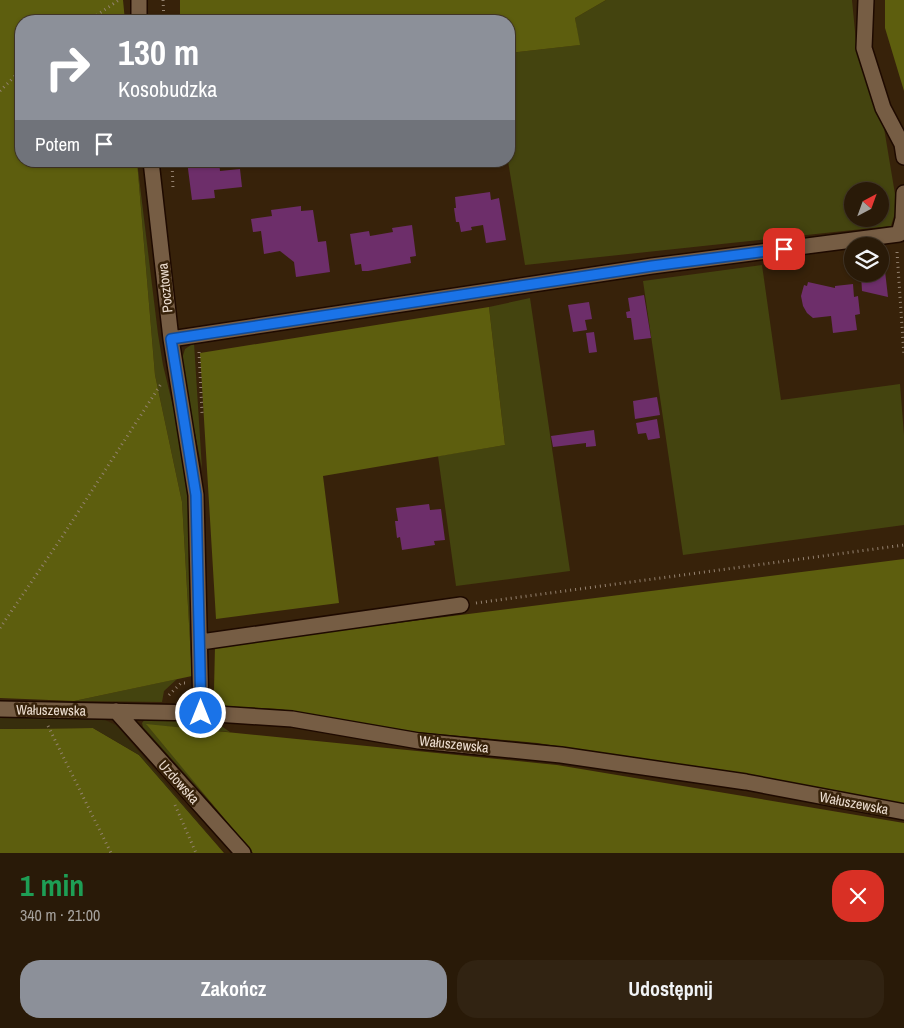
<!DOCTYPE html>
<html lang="pl">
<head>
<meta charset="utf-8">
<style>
	body { margin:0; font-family:"Archivo Narrow",sans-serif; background:#312312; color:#f1f3f6; height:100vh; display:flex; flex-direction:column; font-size:19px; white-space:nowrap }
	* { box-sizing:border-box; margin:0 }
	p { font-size:16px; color:#a5a19c }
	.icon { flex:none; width:28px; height:28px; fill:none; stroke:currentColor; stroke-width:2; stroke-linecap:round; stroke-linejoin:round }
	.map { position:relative; height:853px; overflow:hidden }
	.side { display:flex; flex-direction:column; background:#291a08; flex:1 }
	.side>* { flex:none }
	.guide { position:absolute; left:15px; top:15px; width:500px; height:152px; border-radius:20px; box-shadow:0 1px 4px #0004,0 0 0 1px #453829; background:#8c9099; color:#fff; overflow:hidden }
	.needle { width:32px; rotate:41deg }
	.tools { position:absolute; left:844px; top:182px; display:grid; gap:10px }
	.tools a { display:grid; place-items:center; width:45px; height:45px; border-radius:50%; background:#291a08; box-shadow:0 1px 4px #0004,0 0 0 1px #453829; font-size:25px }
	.pin { position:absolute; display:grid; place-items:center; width:42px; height:42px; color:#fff; margin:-21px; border-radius:10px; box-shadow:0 2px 8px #0006 }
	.me { position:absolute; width:55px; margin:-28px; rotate:0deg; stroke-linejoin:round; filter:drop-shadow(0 0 4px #0008) }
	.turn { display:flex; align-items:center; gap:18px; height:105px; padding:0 20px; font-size:22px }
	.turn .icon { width:65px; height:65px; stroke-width:2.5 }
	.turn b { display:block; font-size:35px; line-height:42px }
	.then { display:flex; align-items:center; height:48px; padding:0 20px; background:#0003; gap:10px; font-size:19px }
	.round { display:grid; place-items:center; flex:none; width:52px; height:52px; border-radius:20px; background:#312312 }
	.headline { display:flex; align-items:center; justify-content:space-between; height:85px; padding:0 20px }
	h1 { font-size:30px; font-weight:700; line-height:38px; color:#1e9e55 }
	.primary-button { display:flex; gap:10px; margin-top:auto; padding:10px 20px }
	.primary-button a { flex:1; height:58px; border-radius:20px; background:#8c9099; color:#fff; font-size:20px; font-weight:700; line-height:58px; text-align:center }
	.primary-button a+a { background:#312312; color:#f1f3f6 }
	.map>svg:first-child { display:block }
	.green { fill:#44440f; fill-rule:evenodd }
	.forest { fill:#5d5e0e }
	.sand { fill:#372e0d }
	.building { fill:#6d2e6a }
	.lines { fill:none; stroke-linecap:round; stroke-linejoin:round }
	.minor-casing { stroke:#1e0a00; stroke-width:18 }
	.path { stroke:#948270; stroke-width:3; stroke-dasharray:1 4; stroke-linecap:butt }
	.minor { stroke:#765d44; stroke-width:15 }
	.route-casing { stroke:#114b97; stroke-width:12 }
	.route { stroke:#1a73e8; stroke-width:9 }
	.labels { text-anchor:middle; stroke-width:5; stroke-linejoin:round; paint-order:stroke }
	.street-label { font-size:14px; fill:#ecddd0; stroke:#37220a }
</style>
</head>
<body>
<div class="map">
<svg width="904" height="853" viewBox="0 0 904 853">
	<rect width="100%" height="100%" fill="#37220a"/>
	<path class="green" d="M 606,0 L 852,0 L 857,52 L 883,122 L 897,206 L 891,226 L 525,265 L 508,161 L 509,53 L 579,45 L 575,18 ZM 852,191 L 880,191 L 880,219 L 852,219 Z
		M 137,161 L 158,334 L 163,365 L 175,415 L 189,505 L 192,676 L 182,502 L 155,375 Z
		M 762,265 L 781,400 L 900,384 L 904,435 L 904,525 L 683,555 L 643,281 Z
		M 530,298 L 570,571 L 456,586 L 438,456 L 505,445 L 489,307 Z
		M 194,343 L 202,469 L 181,362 L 185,349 Z
		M 177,679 L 164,691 L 162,702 L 74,701 Z
		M 146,718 L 214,721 L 230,732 L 147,725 L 223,816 L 143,727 L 142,723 Z"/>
	<path class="forest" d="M 0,0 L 123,0 L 125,21 L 21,21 L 21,161 L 137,161 L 155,375 L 182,502 L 192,676 L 74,701 L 0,698 Z
		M 180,0 L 606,0 L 575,18 L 580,45 L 509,53 L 509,21 L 180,21 Z
		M 885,0 L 904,0 L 904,91 L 885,28 Z
		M 489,307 L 505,445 L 323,476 L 339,603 L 216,619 L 200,353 Z
		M 904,559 L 904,804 L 742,774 L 537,743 L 416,732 L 279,709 L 219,706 C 213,702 209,698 209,691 L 214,690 L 215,646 Z
		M 146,724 L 557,765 L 904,823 L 904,853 L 253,853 Z
		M 93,728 L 139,755 L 224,853 L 0,853 L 0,729 Z"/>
	<path class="sand" d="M 0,715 L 103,719 L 116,725 L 124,734 L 225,853 L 139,755 L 93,728 L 0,729 Z"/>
	<path class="building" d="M 187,161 L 219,161 L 220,171 L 240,169 L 242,187 L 214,190 L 215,198 L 192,200 Z
		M 490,192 L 491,200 L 499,198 L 506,240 L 486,243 L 483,225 L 471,227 L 472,230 L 461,232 L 459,222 L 456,222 L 454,208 L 456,208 L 455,197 Z
		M 301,206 L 301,211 L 313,210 L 318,242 L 326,241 L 330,272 L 296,277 L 294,262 L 280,251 L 264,254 L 261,231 L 253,232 L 251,219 L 272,216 L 271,210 Z
		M 412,225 L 416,256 L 410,257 L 411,263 L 368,271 L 362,271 L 361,264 L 355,265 L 350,234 L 369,231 L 370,236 L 393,232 L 392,228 Z
		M 880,271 L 885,271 L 888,297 L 862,291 L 861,274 L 880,274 Z
		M 808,282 L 835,288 L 835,286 L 853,284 L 854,297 L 858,296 L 860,314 L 855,315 L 857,330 L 833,333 L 831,316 L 813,318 L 807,313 L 803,306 L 801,296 L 804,285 L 807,286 Z
		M 644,295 L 651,338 L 634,340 L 631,318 L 627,318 L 626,312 L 630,311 L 628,298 Z
		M 589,302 L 592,319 L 585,320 L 587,330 L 573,332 L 568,305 Z
		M 594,332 L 597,352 L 589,353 L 586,333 Z
		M 657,397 L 660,415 L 635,419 L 633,401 Z
		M 657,419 L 660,438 L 648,440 L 646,433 L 638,434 L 636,423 Z
		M 594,430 L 596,446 L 586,447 L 586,443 L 553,447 L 551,436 Z
		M 429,504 L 430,510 L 441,509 L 445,540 L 434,541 L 435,545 L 402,550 L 400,537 L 397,538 L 395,521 L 398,521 L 396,508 Z"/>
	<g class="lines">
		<defs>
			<path id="minor" d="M 866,0 L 864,48 L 883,108 L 902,144 L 904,157
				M 139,21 L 139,0
				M 151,161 L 171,339 L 196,495 L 201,713
				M 171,339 L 652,266 L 899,234 L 903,219 L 904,193
				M 201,642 L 461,605
				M 0,709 L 201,713 L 292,719 L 419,741 L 561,755 L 746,782 L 904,812
				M 116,711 L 243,853"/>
		</defs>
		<use href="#minor" class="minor-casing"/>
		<path class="path" d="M 163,0 L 164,21
			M 88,21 L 119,0
			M 0,91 L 21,70
			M 172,161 L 173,189
			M 897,252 L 904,356
			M 199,352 L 202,413
			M 476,603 L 904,545
			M 0,628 L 60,540 L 161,384
			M 169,695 L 181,683 L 185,683
			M 48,726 L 111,853
			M 175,805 L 196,853"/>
		<use href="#minor" class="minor"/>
	</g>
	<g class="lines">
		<defs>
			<path id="route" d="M 201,713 L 196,495 L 171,339 L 652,266 L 784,249"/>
		</defs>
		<use href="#route" class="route-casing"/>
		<use href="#route" class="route"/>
	</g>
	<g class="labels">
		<g class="street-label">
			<text transform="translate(165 288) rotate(-96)" y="5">Pocztowa</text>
			<text transform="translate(51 710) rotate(1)" y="5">Wałuszewska</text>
			<text transform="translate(454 744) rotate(6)" y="5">Wałuszewska</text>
			<text transform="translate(179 782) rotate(48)" y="5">Uzdowska</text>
			<text transform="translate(854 803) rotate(11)" y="5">Wałuszewska</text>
		</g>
	</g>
</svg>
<div class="tools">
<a><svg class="needle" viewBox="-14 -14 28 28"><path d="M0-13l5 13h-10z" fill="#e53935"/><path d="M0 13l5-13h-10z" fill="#a5a19c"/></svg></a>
<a><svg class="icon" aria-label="layers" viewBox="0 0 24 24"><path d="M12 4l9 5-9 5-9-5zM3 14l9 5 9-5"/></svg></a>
</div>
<div class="pin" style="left:784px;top:249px;background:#d93025"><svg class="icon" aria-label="arrive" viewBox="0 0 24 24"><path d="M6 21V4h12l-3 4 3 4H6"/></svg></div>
<svg class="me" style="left:201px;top:713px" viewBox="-20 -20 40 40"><circle r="17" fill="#1a73e8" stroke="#fff" stroke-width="3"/><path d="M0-11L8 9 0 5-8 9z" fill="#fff"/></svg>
<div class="guide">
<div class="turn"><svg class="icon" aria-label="right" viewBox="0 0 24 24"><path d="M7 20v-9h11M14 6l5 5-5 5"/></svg><div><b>130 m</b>Kosobudzka</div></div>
<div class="then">Potem<svg class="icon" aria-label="arrive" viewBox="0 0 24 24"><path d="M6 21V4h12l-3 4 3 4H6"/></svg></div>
</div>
</div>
<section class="side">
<div class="headline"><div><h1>1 min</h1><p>340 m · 21:00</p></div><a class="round" style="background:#d93025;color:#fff"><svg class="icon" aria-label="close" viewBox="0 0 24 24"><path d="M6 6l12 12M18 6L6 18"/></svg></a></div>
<div class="primary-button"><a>Zakończ</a><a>Udostępnij</a></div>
</section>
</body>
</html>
